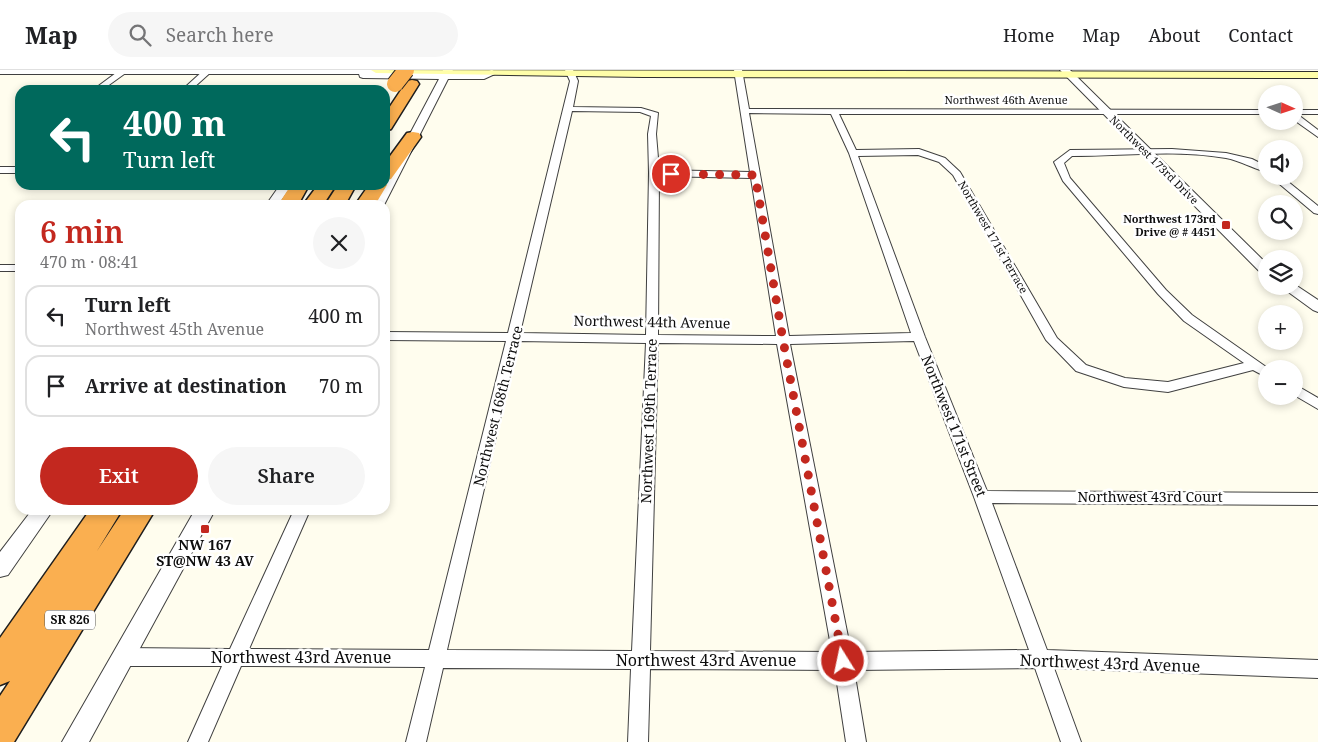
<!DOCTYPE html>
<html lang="en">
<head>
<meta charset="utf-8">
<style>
	body { margin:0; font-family:"Noto Serif",serif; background:#f6f6f6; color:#202124; height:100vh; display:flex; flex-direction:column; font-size:19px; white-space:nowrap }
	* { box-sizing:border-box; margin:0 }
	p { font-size:16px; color:#757577 }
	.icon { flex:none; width:28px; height:28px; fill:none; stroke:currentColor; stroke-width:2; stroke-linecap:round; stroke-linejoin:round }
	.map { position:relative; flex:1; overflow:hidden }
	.drawer { position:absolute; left:15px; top:130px; width:375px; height:315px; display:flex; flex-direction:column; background:#fff; border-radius:15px; box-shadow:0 2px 8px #0003 }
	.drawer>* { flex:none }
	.banner { position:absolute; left:15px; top:15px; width:375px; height:105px; border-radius:15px; box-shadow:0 2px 8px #0003; background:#00695c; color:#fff; overflow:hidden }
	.needle { width:32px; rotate:93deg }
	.controls { position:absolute; left:1258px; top:15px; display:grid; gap:10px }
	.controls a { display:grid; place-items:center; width:45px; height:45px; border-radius:50%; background:#fff; box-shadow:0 2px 8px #0003; font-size:25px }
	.pin { position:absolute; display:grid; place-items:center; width:42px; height:42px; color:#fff; margin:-21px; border:2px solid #fff; border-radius:50%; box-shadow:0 1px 5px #0007 }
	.me { position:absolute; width:55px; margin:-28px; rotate:350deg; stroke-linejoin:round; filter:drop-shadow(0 0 4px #0008) }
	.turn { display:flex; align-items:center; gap:18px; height:105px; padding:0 25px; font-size:22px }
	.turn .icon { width:65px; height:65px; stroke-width:2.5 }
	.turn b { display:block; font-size:35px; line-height:42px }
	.round { display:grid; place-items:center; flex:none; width:52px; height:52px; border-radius:26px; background:#f6f6f6 }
	.overview { display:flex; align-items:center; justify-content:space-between; height:85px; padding:0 25px }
	h1 { font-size:30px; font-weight:600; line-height:38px; color:#c3281f }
	.action { display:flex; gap:10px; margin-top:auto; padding:10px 25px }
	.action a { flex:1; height:58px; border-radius:30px; background:#c3281f; color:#fff; font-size:20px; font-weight:600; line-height:58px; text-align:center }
	.action a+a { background:#f6f6f6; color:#202124 }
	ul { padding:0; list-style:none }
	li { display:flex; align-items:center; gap:15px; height:62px; margin:0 10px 8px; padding:0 15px; border:2px solid #e0e0e0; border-radius:15px }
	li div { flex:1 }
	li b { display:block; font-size:19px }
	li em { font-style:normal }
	header { display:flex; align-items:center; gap:30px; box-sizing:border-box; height:70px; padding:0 25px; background:#fff; border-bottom:1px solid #e0e0e0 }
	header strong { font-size:24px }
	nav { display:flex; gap:28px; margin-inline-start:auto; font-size:18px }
	.search { width:350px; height:45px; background:#f6f6f6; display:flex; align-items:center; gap:12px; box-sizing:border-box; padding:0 18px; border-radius:28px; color:#757577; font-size:19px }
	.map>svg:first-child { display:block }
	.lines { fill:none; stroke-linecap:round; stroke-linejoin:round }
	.minor-casing { stroke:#404040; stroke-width:2 }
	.tertiary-casing { stroke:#404040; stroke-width:2 }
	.secondary-casing { stroke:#2f2f2f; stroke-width:2 }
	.motorway-casing { stroke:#1e1e1e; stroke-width:3 }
	.minor { fill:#fff; fill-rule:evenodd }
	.tertiary { fill:#fff; fill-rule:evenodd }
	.secondary { fill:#fffea9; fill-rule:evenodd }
	.motorway { fill:#faaf50; fill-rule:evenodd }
	.motorway-bridge-casing { stroke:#1e1e1e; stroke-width:18; stroke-linecap:butt }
	.motorway-bridge { stroke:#faaf50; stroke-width:16 }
	.route { stroke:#c3281f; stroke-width:9; stroke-dasharray:0 16.2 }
	.poi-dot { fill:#c3281f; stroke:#fff; stroke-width:2 }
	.labels { text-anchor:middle; stroke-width:5; stroke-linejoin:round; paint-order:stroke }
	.far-street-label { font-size:11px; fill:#0d0d0d; stroke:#fff }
	.far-poi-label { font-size:11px; font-weight:bold; fill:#0d0d0d; stroke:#fff; text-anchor:end }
	.shield { fill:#fff; stroke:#565656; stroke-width:1 }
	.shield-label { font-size:12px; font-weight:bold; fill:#0d0d0d }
	.street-label { font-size:14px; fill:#0d0d0d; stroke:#fff }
	.poi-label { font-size:14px; font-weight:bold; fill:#0d0d0d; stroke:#fff }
	.near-street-label { font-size:16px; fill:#0d0d0d; stroke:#fff }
</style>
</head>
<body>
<header>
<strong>Map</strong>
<div class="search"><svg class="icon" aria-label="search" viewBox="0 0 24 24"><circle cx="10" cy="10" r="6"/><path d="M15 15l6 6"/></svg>Search here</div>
<nav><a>Home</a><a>Map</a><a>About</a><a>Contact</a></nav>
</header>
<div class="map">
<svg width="1318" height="672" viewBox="0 0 1318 672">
	<rect width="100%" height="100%" fill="#fffdee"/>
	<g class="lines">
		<defs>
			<path id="minor" d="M 120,0 L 127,2 L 102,20 L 93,20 Z
				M 204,0 L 211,2 L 191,20 L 182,20 Z
				M 565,0 L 573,0 L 578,11 L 573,37 L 641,38 L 658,43 L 656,64 L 659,100 L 750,102 L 734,0 L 742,0 L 749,39 L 1266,40 L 1266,44 L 839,44 L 856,80 L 919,79 L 945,88 L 960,102 L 1057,268 L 1086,295 L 1125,308 L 1168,312 L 1244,293 L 1184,251 L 1158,224 L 1063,111 L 1054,92 L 1070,80 L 1172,79 L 1226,83 L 1252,89 L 1266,96 L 1266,102 C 1252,98 1241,91 1226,88 C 1176,79 1123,86 1072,86 L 1064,93 L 1070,108 L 1166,220 L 1192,245 L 1269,299 L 1266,299 L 1266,307 L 1253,300 L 1168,322 L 1124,317 L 1076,301 L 1046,270 L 953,105 L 939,92 L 918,85 L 858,86 L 925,267 L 987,421 L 1318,423 L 1318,435 L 992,433 L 1047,580 L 1318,590 L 1318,608 L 1054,598 L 1081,672 L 1061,672 L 1035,598 L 854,600 L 866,672 L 846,672 L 835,600 L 650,599 L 648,672 L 628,672 L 631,599 L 443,598 L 426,672 L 406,672 L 425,597 L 241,596 L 208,672 L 188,672 L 222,596 L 123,596 L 116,593 L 114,587 L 116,581 L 123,578 L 230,579 L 294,440 L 310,440 L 249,579 L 429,580 L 506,271 L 385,270 L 385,262 L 508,263 L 570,11 ZM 572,41 L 640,42 L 651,46 L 648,64 L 649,103 L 646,265 L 520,263 ZM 749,43 L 831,44 L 849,83 L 911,263 L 789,266 ZM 659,106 L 751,108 L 776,266 L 658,265 ZM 518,271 L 646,273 L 632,581 L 447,580 ZM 914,271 L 974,427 L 1029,580 L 851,582 L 790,274 ZM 658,273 L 777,274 L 832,582 L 650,581 Z
				M 1294,40 L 1318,40 L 1318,44 L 1297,44 L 1318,60 L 1318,67 L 1294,50 Z
				M 0,97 L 20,97 L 20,103 L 0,103 Z
				M 1270,106 L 1281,106 L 1318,136 L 1318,144 L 1314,143 Z
				M 0,195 L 20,195 L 20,201 L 0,201 Z
				M 1294,314 L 1318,328 L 1318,339 L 1294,325 Z"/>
			<path id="tertiary" d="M 0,0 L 381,0 L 378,2 L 442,3 L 443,0 L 453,0 L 451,3 L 483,3 L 492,0 L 497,3 L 484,9 L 448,9 L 384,135 L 372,135 L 383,115 L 385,115 L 385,111 L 439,9 L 363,8 L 360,7 L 359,4 L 0,4 Z
				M 1060,0 L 1070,0 L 1266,193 L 1266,204 L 1261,203 Z
				M 280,115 L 292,115 L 278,135 L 266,135 Z
				M 1294,214 L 1318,230 L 1318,242 L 1313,240 L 1280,216 L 1294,216 Z
				M 32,440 L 53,440 L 8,505 L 0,507 L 0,482 Z
				M 195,440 L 215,440 L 89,672 L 62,672 Z"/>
			<path id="secondary" d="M 371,0 L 1318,2 L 1318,8 L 643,7 L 376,3 Z"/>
			<path id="motorway" d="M 412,10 L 417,11 L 419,14 L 391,59 L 385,61 L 385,44 L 407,11 Z
				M 413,62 L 419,63 L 421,67 L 391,109 L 385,110 L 385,93 L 407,63 Z
				M 385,112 L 387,115 L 375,135 L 355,135 L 369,115 L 385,115 Z
				M 291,115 L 309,115 L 298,135 L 278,135 Z
				M 318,115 L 336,115 L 323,135 L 303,135 Z
				M 338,115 L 356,115 L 345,135 L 325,135 Z
				M 90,440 L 122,440 L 97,481 L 124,440 L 155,440 L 14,672 L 0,672 L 0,626 L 10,611 L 0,615 L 0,568 Z"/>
		</defs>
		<use href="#minor" class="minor-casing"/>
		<use href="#tertiary" class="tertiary-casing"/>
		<use href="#secondary" class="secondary-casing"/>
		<use href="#motorway" class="motorway-casing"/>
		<use href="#minor" class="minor"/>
		<use href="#tertiary" class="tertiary"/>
		<use href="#secondary" class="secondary"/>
		<use href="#motorway" class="motorway"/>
		<defs>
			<path id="motorway-bridge" d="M 395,14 L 406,0"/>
		</defs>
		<use href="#motorway-bridge" class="motorway-bridge-casing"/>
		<use href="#motorway-bridge" class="motorway-bridge"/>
	</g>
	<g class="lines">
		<path class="route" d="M 671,104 L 755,105 L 783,270 L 843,591"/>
	</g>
	<g class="poi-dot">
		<rect x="1221" y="150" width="10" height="10" rx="2.5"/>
		<rect x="200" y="454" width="10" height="10" rx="2.5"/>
	</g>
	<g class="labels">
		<g class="far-street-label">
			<text x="1006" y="34">Northwest 46th Avenue</text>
			<text transform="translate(1154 90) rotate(45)" y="4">Northwest 173rd Drive</text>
			<text transform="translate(993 167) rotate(60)" y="4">Northwest 171st Terrace</text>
		</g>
		<g class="far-poi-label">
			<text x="1216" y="153">Northwest 173rd<tspan x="1216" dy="13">Drive @ # 4451</tspan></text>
		</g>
		<rect class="shield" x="45" y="540.5" width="50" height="19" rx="4"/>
		<g class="shield-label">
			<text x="70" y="554">SR 826</text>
		</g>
		<g class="street-label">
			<text transform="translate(652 252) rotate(1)" y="5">Northwest 44th Avenue</text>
			<text transform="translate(498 336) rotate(-76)" y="5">Northwest 168th Terrace</text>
			<text transform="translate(649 351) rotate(-88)" y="5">Northwest 169th Terrace</text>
			<text transform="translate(954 356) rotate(68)" y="5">Northwest 171st Street</text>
			<text x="1150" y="432">Northwest 43rd Court</text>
		</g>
		<g class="poi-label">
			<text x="205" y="480">NW 167<tspan x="205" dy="16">ST@NW 43 AV</tspan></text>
		</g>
		<g class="near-street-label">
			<text x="301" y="593">Northwest 43rd Avenue</text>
			<text x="706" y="596">Northwest 43rd Avenue</text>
			<text transform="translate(1110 593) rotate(2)" y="6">Northwest 43rd Avenue</text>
		</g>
	</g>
</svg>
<div class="controls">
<a><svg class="needle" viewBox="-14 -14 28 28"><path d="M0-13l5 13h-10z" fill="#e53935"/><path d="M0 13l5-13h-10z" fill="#757577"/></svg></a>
<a><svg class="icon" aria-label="sound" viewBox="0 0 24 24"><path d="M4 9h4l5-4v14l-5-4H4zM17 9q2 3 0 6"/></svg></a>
<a><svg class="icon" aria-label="search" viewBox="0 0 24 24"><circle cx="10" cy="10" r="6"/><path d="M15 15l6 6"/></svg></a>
<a><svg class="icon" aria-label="layers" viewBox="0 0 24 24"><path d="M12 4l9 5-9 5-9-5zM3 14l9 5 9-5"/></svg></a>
<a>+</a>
<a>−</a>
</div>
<div class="pin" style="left:671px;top:104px;background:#d93025"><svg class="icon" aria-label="arrive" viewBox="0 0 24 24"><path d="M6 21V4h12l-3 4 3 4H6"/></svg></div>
<svg class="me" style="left:843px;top:591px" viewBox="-20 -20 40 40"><circle r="17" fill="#c3281f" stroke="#fff" stroke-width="3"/><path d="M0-11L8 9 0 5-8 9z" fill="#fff"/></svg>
<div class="banner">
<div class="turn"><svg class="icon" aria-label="left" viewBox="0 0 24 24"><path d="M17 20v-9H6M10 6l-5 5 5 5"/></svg><div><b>400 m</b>Turn left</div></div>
</div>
<section class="drawer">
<div class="overview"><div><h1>6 min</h1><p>470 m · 08:41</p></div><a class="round"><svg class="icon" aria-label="close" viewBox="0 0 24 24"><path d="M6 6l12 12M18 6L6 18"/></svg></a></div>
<ul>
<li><svg class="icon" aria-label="left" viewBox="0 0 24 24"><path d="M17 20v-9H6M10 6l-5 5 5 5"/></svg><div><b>Turn left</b><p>Northwest 45th Avenue</p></div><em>400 m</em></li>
<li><svg class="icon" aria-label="arrive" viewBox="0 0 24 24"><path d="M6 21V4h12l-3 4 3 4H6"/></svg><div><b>Arrive at destination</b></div><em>70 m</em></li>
</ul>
<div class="action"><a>Exit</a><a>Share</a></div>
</section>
</div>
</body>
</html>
